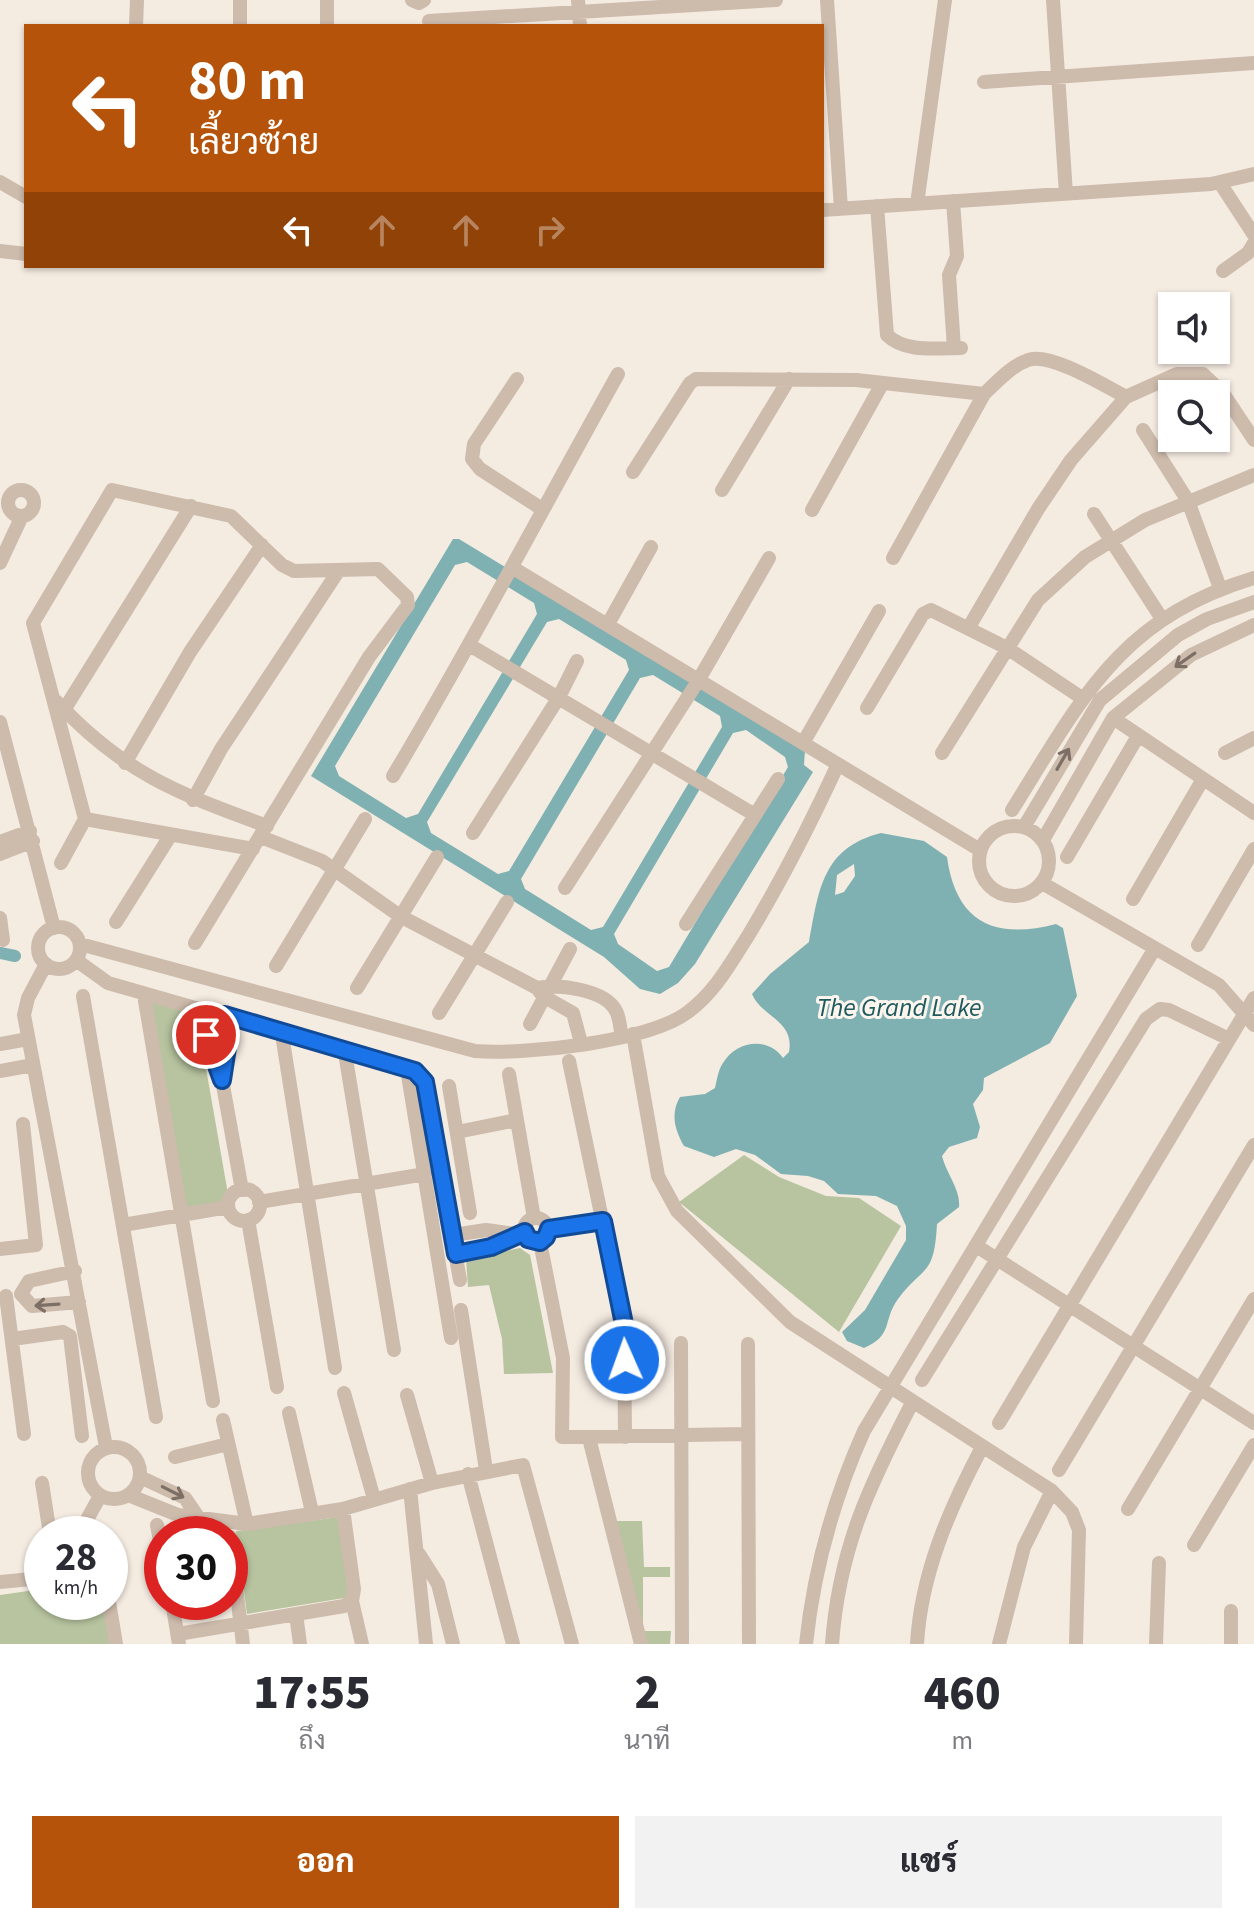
<!DOCTYPE html>
<html lang="th">
<head>
<meta charset="utf-8">
<style>
	body { margin:0; font-family:"Source Sans 3",Sarabun,sans-serif; background:#f2f2f3; color:#2b2b33; height:100vh; display:flex; flex-direction:column; font-size:30px; white-space:nowrap }
	* { box-sizing:border-box; margin:0 }
	p { font-size:26px; color:#7c7c81 }
	.icon { flex:none; width:44px; height:44px; fill:none; stroke:currentColor; stroke-width:2; stroke-linecap:round; stroke-linejoin:round }
	.map { position:relative; height:1644px; overflow:hidden }
	.side { display:flex; flex-direction:column; background:#fff; flex:1 }
	.side>* { flex:none }
	.banner { position:absolute; left:24px; top:24px; width:800px; height:244px; border-radius:0px; box-shadow:0 2px 6px #0004; background:#b45309; color:#fff; overflow:hidden }
	.controls { position:absolute; left:1158px; top:292px; display:grid; gap:16px }
	.controls a { display:grid; place-items:center; width:72px; height:72px; border-radius:0px; background:#fff; box-shadow:0 2px 6px #0004; font-size:40px }
	.speed { position:absolute; left:24px; top:1516px; display:flex; gap:16px; font-size:40px; font-weight:700; text-align:center }
	.speed>* { display:grid; place-content:center; width:104px; height:104px; border-radius:50%; background:#fff; box-shadow:0 2px 6px #0004; line-height:1 }
	.speed small { font-size:20px; font-weight:400 }
	.speed .limit { border:12px solid #d22; background:#fff; color:#111 }
	.pin { position:absolute; display:grid; place-items:center; width:68px; height:68px; color:#fff; margin:-34px; border:4px solid #fff; border-radius:50%; box-shadow:0 2px 8px #0007 }
	.me { position:absolute; width:88px; margin:-44px; rotate:358deg; stroke-linejoin:round; filter:drop-shadow(0 0 6px #0008) }
	.turn { display:flex; align-items:center; gap:28px; height:168px; padding:0 32px; font-size:36px }
	.turn .icon { width:104px; height:104px; stroke-width:2.5 }
	.turn b { display:block; font-size:56px; line-height:68px }
	.lanes { display:flex; align-items:center; height:76px; padding:0 32px; background:#0003; justify-content:center; gap:40px; direction:ltr }
	.lanes .off { opacity:.35 }
	.eta { display:flex; justify-content:space-evenly; align-items:center; height:136px; text-align:center }
	.eta b { font-size:48px; font-weight:800; line-height:56px }
	.button { display:flex; gap:16px; margin-top:auto; padding:16px 32px }
	.button a { flex:1; height:92px; border-radius:0px; background:#b45309; color:#fff; font-size:32px; font-weight:800; line-height:92px; text-align:center }
	.button a+a { background:#f2f2f3; color:#2b2b33 }
	.map>svg:first-child { display:block }
	.green { fill:#b8c4a0 }
	.water { fill:#7fb0b2; fill-rule:evenodd }
	.lines { fill:none; stroke-linecap:round; stroke-linejoin:round }
	.canal { stroke:#7fb0b2; stroke-width:12 }
	.minor { stroke:#cdbbac; stroke-width:14 }
	.oneway { stroke:#7d6f65 }
	.route-casing { stroke:#114b97; stroke-width:20 }
	.route { stroke:#1a73e8; stroke-width:14 }
	.labels { text-anchor:middle; stroke-width:6; stroke-linejoin:round; paint-order:stroke }
	.water-label { font-size:26px; font-style:italic; fill:#1f5a5e; stroke:#fbf5ee }
</style>
</head>
<body>
<div class="map">
<svg width="1254" height="1644" viewBox="0 0 1254 1644">
	<rect width="100%" height="100%" fill="#f4ebe1"/>
	<path class="green" d="M 149,999 L 196,1011 L 228,1194 L 221,1203 L 187,1210 Z
		M 744,1155 L 779,1177 L 826,1196 L 859,1198 L 901,1226 L 839,1332 L 679,1202 Z
		M 520,1248 L 530,1255 L 553,1373 L 504,1374 L 502,1339 L 489,1285 L 468,1287 L 466,1259 Z
		M 339,1517 L 350,1597 L 247,1614 L 236,1531 Z
		M 616,1521 L 642,1521 L 644,1567 L 670,1567 L 670,1577 L 643,1577 L 643,1631 L 671,1631 L 670,1644 L 644,1644 Z
		M 42,1589 L 42,1602 L 104,1602 L 110,1644 L 0,1644 L 0,1595 Z"/>
	<path class="water" d="M 453,539 L 459,539 L 805,750 L 804,765 L 813,772 L 695,964 L 678,983 L 660,994 L 640,989 L 604,957 L 311,776 ZM 467,562 L 534,603 L 537,614 L 418,814 L 406,818 L 339,776 L 335,766 L 455,565 ZM 559,619 L 626,660 L 629,670 L 509,871 L 498,874 L 431,833 L 427,822 L 547,622 ZM 653,675 L 720,716 L 722,727 L 603,927 L 591,930 L 525,889 L 521,879 L 640,678 ZM 746,730 L 785,757 L 788,767 L 669,967 L 657,971 L 618,944 L 614,934 L 733,733 Z
		M 881,833 L 924,841 L 947,857 C 956,923 995,940 1056,924 L 1063,928 L 1077,996 L 1050,1043 L 984,1078 L 983,1090 L 973,1104 L 980,1127 L 977,1138 L 949,1147 L 942,1156 C 946,1173 961,1190 959,1207 L 937,1224 C 934,1278 924,1264 898,1299 C 882,1321 894,1335 864,1348 L 847,1341 L 842,1332 L 865,1310 L 906,1240 L 906,1226 L 897,1206 L 876,1196 L 838,1194 L 824,1181 L 808,1176 L 781,1174 L 755,1155 L 736,1149 L 714,1157 L 684,1146 C 675,1130 670,1114 680,1097 L 705,1094 L 715,1088 C 717,1080 718,1070 723,1063 C 736,1041 768,1036 783,1058 L 789,1052 C 795,1020 761,1017 752,994 L 770,974 L 809,942 C 819,890 822,848 881,833 ZM 854,864 L 855,876 L 844,892 L 835,895 L 837,875 Z"/>
	<g class="lines">
		<path class="canal" d="M 0,953 L 15,956"/>
		<path class="minor" d="M 240,0 L 240,26
			M 327,0 L 327,26
			M 412,0 L 419,3 L 424,0
			M 578,0 L 580,26
			M 827,0 L 841,209
			M 1053,0 L 1066,194
			M 429,21 L 776,0
			M 136,26 L 137,0
			M 984,82 L 1254,63
			M 0,182 L 26,197
			M 1220,183 L 1254,235
			M 953,201 L 957,256 L 949,275 L 954,348
			M 917,204 L 945,0
			M 877,206 L 887,335 C 905,353 937,348 961,348
			M 822,210 L 1211,184 L 1254,174
			M 0,251 L 26,254
			M 1223,271 L 1248,253 L 1254,243
			M 517,379 L 474,444 L 472,459 L 480,469 L 542,509
			M 1143,430 L 1188,501 L 1220,588
			M 633,472 L 690,383 L 696,379 L 856,380 L 984,394
			M8 503a13 13 0 1 1 26 0a13 13 0 1 1-26 0Z
			M 722,490 L 789,379
			M 812,510 L 882,384
			M 1094,514 L 1162,619
			M 893,558 L 984,394 C 997,382 1011,366 1028,360 C 1050,352 1105,386 1126,397
			M 0,563 L 22,516
			M 513,568 L 980,850
			M 608,624 L 651,547
			M 969,627 L 1038,509 L 1071,460 L 1126,397 L 1177,374 L 1203,374 L 1223,393 L 1254,440
			M 471,646 L 755,815
			M 57,702 C 123,773 179,794 267,826
			M 867,708 L 923,614 L 931,610 L 1007,648 L 1082,698
			M 64,710 L 191,506
			M 1113,718 L 1254,813
			M 0,722 L 54,928
			M 803,743 L 879,611
			M 942,753 L 1038,600 L 1085,557 L 1145,520 L 1254,475
			M 1225,753 L 1254,738
			M 125,763 L 190,652 L 262,545
			M 393,776 C 472,644 543,508 618,374
			M 193,800 L 221,749 L 339,570
			M 1012,810 C 1082,698 1119,619 1254,578
			M 85,819 L 253,849
			M979 861a35 35 0 1 1 70 0a35 35 0 1 1-70 0Z
			M 1024,827 L 1100,700 L 1178,635 L 1207,619 L 1254,602
			M 473,833 L 559,697 L 577,661
			M 261,837 L 322,861 L 400,916 L 537,988 L 543,996 L 573,1013 L 581,1043
			M 1043,840 L 1113,718 L 1191,655 L 1254,625
			M 0,842 L 30,831
			M 0,854 L 33,841
			M 1067,857 L 1138,736
			M 61,863 L 85,819 L 33,623 L 112,490 L 231,516 L 282,565 L 294,571 L 378,569 L 407,597 L 408,605 L 369,657 L 195,943
			M 1042,883 L 1219,985 L 1254,1025
			M 565,888 L 698,681 L 769,558
			M 1133,899 L 1203,779
			M 0,918 L 3,940
			M 116,922 L 170,836
			M 686,924 L 778,779
			M38 948a21 21 0 1 1 42 0a21 21 0 1 1-42 0Z
			M 80,944 L 475,1051 C 525,1055 648,1042 688,1012 C 715,992 730,964 748,936 C 783,878 810,825 838,764
			M 1198,945 L 1254,849
			M 76,960 L 108,983 L 415,1071 L 425,1082 L 427,1093 L 460,1280
			M 46,964 L 28,998 L 24,1015 L 106,1447
			M 276,966 L 365,819
			M 357,988 L 437,857
			M 537,988 C 558,984 605,989 616,1011 C 620,1018 620,1029 622,1037
			M 83,996 L 156,1417
			M 145,1001 L 213,1401
			M 199,1008 L 209,1049 L 222,1080 L 242,1190
			M 439,1013 L 507,902
			M 530,1024 L 570,949
			M 633,1034 L 658,1176 L 677,1211 L 790,1322 L 1052,1491 L 1072,1512 L 1079,1530 L 1076,1644
			M 283,1041 L 335,1368
			M 0,1044 L 28,1039
			M 346,1059 L 394,1350
			M 569,1061 L 624,1324 L 625,1437
			M 0,1071 L 33,1065
			M 509,1074 L 534,1218
			M 408,1075 L 451,1338
			M 222,1080 L 228,1045 L 225,1015
			M 449,1086 L 470,1213
			M 457,1132 L 517,1120
			M228 1205a16 16 0 1 1 32 0a16 16 0 1 1-32 0Z
			M 259,1202 L 425,1174
			M524 1230a12 12 0 1 1 24 0a12 12 0 1 1-24 0Z
			M 248,1220 L 277,1387
			M 123,1225 L 228,1207
			M 549,1229 L 603,1221
			M 453,1235 L 486,1230 L 515,1234
			M 540,1242 L 563,1358 L 562,1437 L 747,1434
			M 978,1247 L 1254,1423
			M 0,1249 L 36,1245 L 23,1124
			M 456,1254 L 491,1247 L 525,1232
			M 21,1294 L 32,1306 L 79,1302
			M 21,1294 L 29,1281 L 75,1271
			M 6,1296 L 24,1434
			M 461,1310 L 486,1470
			M 12,1339 L 63,1332 L 70,1336 L 82,1436
			M 681,1343 L 682,1644
			M 748,1344 L 749,1644
			M 922,1380 L 1146,1019 L 1160,1009 L 1169,1010 L 1227,1038
			M 344,1393 L 374,1499
			M 407,1395 L 432,1483
			M 289,1413 L 312,1512
			M 223,1420 L 247,1524
			M 999,1423 L 1254,998
			M 589,1438 L 641,1644
			M88 1473a26 26 0 1 1 52 0a26 26 0 1 1-52 0Z
			M 175,1457 L 228,1444
			M 1059,1470 L 1254,1145
			M 468,1474 L 513,1644
			M 140,1477 L 185,1498 L 198,1517
			M 42,1483 L 50,1534
			M 410,1489 L 426,1644
			M 128,1495 L 178,1515 L 247,1524 L 343,1509 L 432,1483 L 523,1465 L 572,1644
			M 1128,1509 L 1254,1299
			M 157,1525 L 162,1552
			M 79,1534 L 100,1496
			M 230,1537 L 243,1644
			M 1194,1545 L 1254,1445
			M 419,1554 L 438,1584 L 453,1644
			M 0,1582 L 42,1578
			M 352,1601 L 362,1644
			M 109,1602 L 116,1644
			M 172,1602 L 179,1644
			M 1231,1611 L 1231,1644
			M 296,1614 L 300,1644
			M 178,1634 L 344,1606 L 352,1601 L 354,1589 L 343,1509
			M 806,1644 C 814,1569 833,1500 864,1431 L 1155,948
			M 832,1644 C 839,1549 869,1486 912,1403
			M 917,1644 C 921,1574 949,1510 981,1449
			M 999,1644 L 1024,1547 L 1052,1491
			M 1156,1644 L 1159,1563"/>
	</g>
	<defs><path id="oneway-shaft" d="M-6 0H5M1.5-3L5.5 0L1.5 3" fill="none" stroke-width="1.6" stroke-linecap="round" stroke-linejoin="round" transform="scale(2)"/></defs>
	<g class="oneway">
		<use href="#oneway-shaft" transform="translate(1185 660) rotate(145)"/>
		<use href="#oneway-shaft" transform="translate(1063 759) rotate(-60)"/>
		<use href="#oneway-shaft" transform="translate(47 1305) rotate(176)"/>
		<use href="#oneway-shaft" transform="translate(173 1492) rotate(27)"/>
	</g>
	<g class="lines">
		<defs>
			<path id="route" d="M 206,1035 L 222,1080 L 228,1041 L 225,1015 L 415,1071 L 425,1082 L 427,1093 L 456,1254 L 491,1247 L 525,1232 L 528,1239 L 540,1242 L 546,1237 L 549,1229 L 603,1221 L 624,1324 L 625,1360"/>
		</defs>
		<use href="#route" class="route-casing"/>
		<use href="#route" class="route"/>
	</g>
	<g class="labels">
		<g class="water-label">
			<text x="899" y="1016">The Grand Lake</text>
		</g>
	</g>
</svg>
<div class="controls">
<a><svg class="icon" aria-label="sound" viewBox="0 0 24 24"><path d="M4 9h4l5-4v14l-5-4H4zM17 9q2 3 0 6"/></svg></a>
<a><svg class="icon" aria-label="search" viewBox="0 0 24 24"><circle cx="10" cy="10" r="6"/><path d="M15 15l6 6"/></svg></a>
</div>
<div class="speed"><div>28<small>km/h</small></div><div class="limit">30</div></div>
<div class="pin" style="left:206px;top:1035px;background:#d93025"><svg class="icon" aria-label="arrive" viewBox="0 0 24 24"><path d="M6 21V4h12l-3 4 3 4H6"/></svg></div>
<svg class="me" style="left:625px;top:1360px" viewBox="-20 -20 40 40"><circle r="17" fill="#1a73e8" stroke="#fff" stroke-width="3"/><path d="M0-11L8 9 0 5-8 9z" fill="#fff"/></svg>
<div class="banner">
<div class="turn"><svg class="icon" aria-label="left" viewBox="0 0 24 24"><path d="M17 20v-9H6M10 6l-5 5 5 5"/></svg><div><b>80 m</b>เลี้ยวซ้าย</div></div>
<div class="lanes"><svg class="icon" aria-label="left" viewBox="0 0 24 24"><path d="M17 20v-9H6M10 6l-5 5 5 5"/></svg><svg class="icon off" aria-label="ahead" viewBox="0 0 24 24"><path d="M12 20V5M6 11l6-6 6 6"/></svg><svg class="icon off" aria-label="ahead" viewBox="0 0 24 24"><path d="M12 20V5M6 11l6-6 6 6"/></svg><svg class="icon off" aria-label="right" viewBox="0 0 24 24"><path d="M7 20v-9h11M14 6l5 5-5 5"/></svg></div>
</div>
</div>
<section class="side">
<div class="eta">
<div><b>17:55</b><p>ถึง</p></div>
<div><b>2</b><p>นาที</p></div>
<div><b>460</b><p>m</p></div>
</div>
<div class="button"><a>ออก</a><a>แชร์</a></div>
</section>
</body>
</html>
